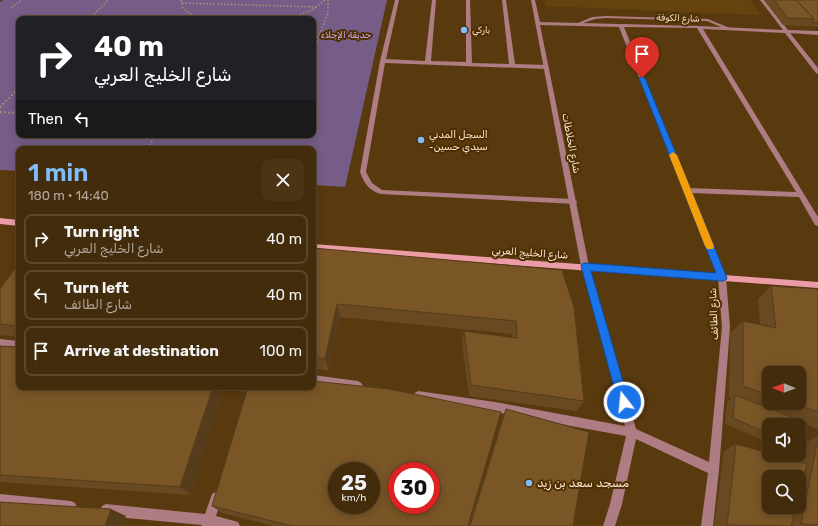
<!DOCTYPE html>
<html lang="en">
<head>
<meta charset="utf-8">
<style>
	body { margin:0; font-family:Rubik,"Noto Sans Arabic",sans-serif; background:#4a3414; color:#f1f3f6; height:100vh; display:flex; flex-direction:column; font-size:15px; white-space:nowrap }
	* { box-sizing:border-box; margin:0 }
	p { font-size:13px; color:#afa79d }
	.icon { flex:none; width:22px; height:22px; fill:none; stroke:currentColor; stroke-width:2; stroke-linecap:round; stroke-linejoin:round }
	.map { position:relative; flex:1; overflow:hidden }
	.details { position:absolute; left:16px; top:146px; width:300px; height:244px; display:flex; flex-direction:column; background:#432c0b; border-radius:8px; box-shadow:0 2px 10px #0003,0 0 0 1px #5b482c }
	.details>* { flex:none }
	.top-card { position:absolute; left:16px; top:16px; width:300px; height:122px; border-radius:8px; box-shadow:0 2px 10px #0003,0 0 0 1px #5b482c; background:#202124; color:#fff; overflow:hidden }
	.needle { width:26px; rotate:271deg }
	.controls { position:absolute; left:762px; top:366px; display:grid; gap:8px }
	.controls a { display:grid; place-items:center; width:44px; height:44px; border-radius:8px; background:#432c0b; box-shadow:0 2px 10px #0003,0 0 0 1px #5b482c; font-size:20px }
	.speed { position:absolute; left:328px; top:462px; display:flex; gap:8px; font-size:20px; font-weight:700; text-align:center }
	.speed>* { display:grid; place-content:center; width:52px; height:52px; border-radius:50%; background:#432c0b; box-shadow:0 2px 10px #0003,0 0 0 1px #5b482c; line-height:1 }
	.speed small { font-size:10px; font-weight:400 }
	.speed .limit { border:6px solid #d22; background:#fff; color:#111 }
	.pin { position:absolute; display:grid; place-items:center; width:34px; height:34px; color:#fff; margin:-41px -17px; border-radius:50% 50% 50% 0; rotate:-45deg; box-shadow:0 0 4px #0007 }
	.pin .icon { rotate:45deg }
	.me { position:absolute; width:44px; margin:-22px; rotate:344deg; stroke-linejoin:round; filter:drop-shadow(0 0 3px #0008) }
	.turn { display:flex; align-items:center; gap:14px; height:84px; padding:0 12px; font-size:18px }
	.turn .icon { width:52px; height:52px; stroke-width:2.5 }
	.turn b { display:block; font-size:28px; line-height:34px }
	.then { display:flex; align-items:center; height:38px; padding:0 12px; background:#0003; gap:8px; font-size:15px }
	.round { display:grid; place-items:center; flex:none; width:42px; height:42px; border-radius:8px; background:#4a3414 }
	.summary { display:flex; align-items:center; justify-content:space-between; height:68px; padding:0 12px }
	h1 { font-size:24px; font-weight:600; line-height:30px; color:#81bdfa }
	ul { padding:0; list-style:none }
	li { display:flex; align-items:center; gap:12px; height:50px; margin:0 8px 6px; padding:0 4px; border:2px solid #5b482c; border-radius:8px }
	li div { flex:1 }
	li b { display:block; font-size:15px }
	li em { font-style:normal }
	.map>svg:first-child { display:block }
	.built { fill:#66420e }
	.green { fill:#755d88; fill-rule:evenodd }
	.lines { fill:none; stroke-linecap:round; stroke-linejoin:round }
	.path-far1 { stroke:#ad9473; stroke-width:1.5; stroke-dasharray:1.5 2; stroke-linecap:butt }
	.path { stroke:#ad9473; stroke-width:2; stroke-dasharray:1.5 2.5; stroke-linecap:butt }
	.service { fill:#ae7c83; fill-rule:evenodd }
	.minor { fill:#ae7c83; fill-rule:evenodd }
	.secondary { fill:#eb9ca7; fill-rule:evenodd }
	.wall { fill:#694921; fill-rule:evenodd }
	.shaded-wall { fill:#553c1b }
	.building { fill:#7a5526; stroke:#553c1b; fill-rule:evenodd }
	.route { fill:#1a73e8; stroke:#114b97 }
	.slow { fill:#f59e0b }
	.poi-dot { fill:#81bdfa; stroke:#4e2f02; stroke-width:1.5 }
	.labels { text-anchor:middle; stroke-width:4; stroke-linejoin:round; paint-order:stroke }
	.far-street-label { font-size:9px; fill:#fae6d0; stroke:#4e2f02 }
	.far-poi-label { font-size:9px; fill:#fae6d0; stroke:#4e2f02; text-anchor:start }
	.far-park-label { font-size:9px; fill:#d5acf5; stroke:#4e2f02 }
	.poi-label { font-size:10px; fill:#fae6d0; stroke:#4e2f02; text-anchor:start }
	.street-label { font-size:10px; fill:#fae6d0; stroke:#4e2f02 }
	.near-poi-label { font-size:12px; fill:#fae6d0; stroke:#4e2f02; text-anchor:start }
</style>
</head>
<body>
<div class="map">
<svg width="818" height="526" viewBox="0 0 818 526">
	<rect width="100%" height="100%" fill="#593a0f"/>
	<path class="built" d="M 545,0 L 750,0 L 761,15 L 546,6 Z"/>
	<path class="green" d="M 3,0 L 387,0 L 345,187 L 313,185 L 313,149 L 19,149 L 19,171 L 0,170 L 0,2 ZM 19,19 L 313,19 L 313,135 L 19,135 Z"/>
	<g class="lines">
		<path class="path-far1" d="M 181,0 L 183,9 L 199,19
			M 182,3 L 316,7
			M 11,8 L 22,0
			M 89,19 L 108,0
			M 290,19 L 314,9 L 325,0
			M 313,51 L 328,13 L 328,0
			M 16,91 L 19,88"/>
		<path class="path" d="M 0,107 L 17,90
			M 0,112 L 19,113
			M 147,149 L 156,135"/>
		<path class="service" d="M 395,0 L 399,0 L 386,59 L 425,61 L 432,0 L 436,0 L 431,61 L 466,62 L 466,0 L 470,0 L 472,63 L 509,64 L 502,0 L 506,0 L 515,64 L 546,65 L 549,67 L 546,69 L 385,63 L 366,172 L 372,183 L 382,190 L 573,199 L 576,200 L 577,202 L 576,204 L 381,194 C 369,191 364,183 360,172 L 380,61 Z
			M 606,16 L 708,19 L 732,29 L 728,30 L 707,21 L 606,18 L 595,19 L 580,24 L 578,23 L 592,17 Z"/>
		<path class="minor" d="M 531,0 L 535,0 L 540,22 L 699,26 L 783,30 L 760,0 L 764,0 L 788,30 L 818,31 L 818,35 L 790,33 L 818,68 L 818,74 L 816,73 L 785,33 L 703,29 L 818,217 L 818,226 L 815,225 L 799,197 L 691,193 L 726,278 L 730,327 L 719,470 L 713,526 L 701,526 L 708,473 L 636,439 L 622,504 L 615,526 L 603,526 L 610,504 L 626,436 L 495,412 L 418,401 L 415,399 L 413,396 L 415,393 L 418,391 L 495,402 L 625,426 L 581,266 ZM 540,25 L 619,27 L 718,278 L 722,327 L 709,462 L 636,429 L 589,266 ZM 624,27 L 697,28 L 796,192 L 689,188 Z
			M 0,339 L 19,341 L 19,349 L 0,347 Z
			M 313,375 L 358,381 L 361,383 L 363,386 L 361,389 L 358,391 L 313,383 Z
			M 216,492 L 220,494 L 222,498 L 216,516 L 238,522 L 240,526 L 201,526 L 202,525 L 106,516 L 102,514 L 100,510 L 102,506 L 106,504 L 205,514 L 212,494 Z
			M 0,494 L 71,501 L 75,503 L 77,507 L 75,511 L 71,513 L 0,506 Z"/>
		<path class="secondary" d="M 0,218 L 19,220 L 19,226 L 0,224 Z
			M 313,244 L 818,282 L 818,288 L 313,250 Z"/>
	</g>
	<path class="wall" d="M 764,0 L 818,0 L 818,27 L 783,25 Z
		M 313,248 L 574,307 L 584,401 L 576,411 L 469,396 L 462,343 L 464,331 L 512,338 L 512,334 L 340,317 L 329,371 L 313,368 Z
		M 19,263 L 19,337 L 0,335 L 0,289 Z
		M 771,286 L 818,289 L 818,429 L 807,425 L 805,443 L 818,436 L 818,526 L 714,526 L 724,451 L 736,444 L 800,462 L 802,450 L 799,452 L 799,425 L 769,425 L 769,443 L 725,424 L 727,402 L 732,398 L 729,397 L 730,333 L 743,321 L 760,324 L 758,299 ZM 769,373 L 799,403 L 769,403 ZM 799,477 L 799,507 L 769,507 Z
		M 0,346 L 19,387 L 225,387 L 191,495 L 0,482 Z
		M 506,409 L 573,526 L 469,526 L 503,417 Z
		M 212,506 L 468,526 L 274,526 L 222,513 Z"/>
	<path class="shaded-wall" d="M 337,304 L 340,317 L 329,371 L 325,359 Z
		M 213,387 L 225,387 L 191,495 L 180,487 Z
		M 111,509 L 126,516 L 122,526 L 105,526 Z"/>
	<path class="building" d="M 774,0 L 796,0 L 814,19 L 788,18 Z
		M 796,0 L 818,0 L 818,23 L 812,22 L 814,19 Z
		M 313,248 L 562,270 L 574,307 L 584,401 L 471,385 L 464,331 L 517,338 L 516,321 L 337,304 L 325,359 L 313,357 Z
		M 19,263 L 19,326 L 0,324 L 0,289 Z
		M 771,286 L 818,289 L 818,412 L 792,403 L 799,403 L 799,373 L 769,373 L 769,395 L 743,386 L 743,321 L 776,328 Z
		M 0,346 L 19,347 L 19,387 L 213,387 L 180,487 L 0,475 Z
		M 313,381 L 389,389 L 501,412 L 468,526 L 292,526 L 212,506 L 248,387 L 313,387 ZM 337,471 L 371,471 L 371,505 L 337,505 ZM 397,471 L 431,471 L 431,505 L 397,505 Z
		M 735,395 L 807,423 L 804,449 L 799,447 L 799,425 L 769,425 L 769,434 L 733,418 Z
		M 506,409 L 589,432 L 573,526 L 470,526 Z
		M 818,438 L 818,525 L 801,524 Z
		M 736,444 L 769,453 L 769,455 L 776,455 L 807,464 L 799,494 L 799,477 L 769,477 L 769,507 L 796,507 L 791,526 L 727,525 Z
		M 0,502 L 111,509 L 105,526 L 0,526 Z"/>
	<path class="route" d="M 642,76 L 645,78 L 727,278 L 726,280 L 722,281 L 591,271 L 629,402 L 628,406 L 624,407 L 620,406 L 618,402 L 581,266 L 582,264 L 585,263 L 716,273 L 639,78 Z"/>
	<path class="slow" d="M 673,152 L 677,155 L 714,246 L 713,249 L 707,249 L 705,246 L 669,155 Z"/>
	<g class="poi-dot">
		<circle cx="464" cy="30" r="4"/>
		<circle cx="421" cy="140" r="4"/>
		<circle cx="529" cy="483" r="4"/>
	</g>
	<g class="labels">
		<g class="far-street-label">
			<text transform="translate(678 18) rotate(2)" y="3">شارع الكوفة</text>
		</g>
		<g class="far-poi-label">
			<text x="472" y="33">باركي</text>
		</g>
		<g class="far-park-label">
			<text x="346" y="38">حديقة الإجلاء</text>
		</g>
		<g class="poi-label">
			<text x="429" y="138">السجل المدني<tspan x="429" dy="12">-سيدي حسين</tspan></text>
		</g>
		<g class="street-label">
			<text transform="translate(572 143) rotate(79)" y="4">شارع الخلاطات</text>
			<text transform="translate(530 252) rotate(4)" y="4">شارع الخليج العربي</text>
			<text transform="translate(713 314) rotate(-92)" y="4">شارع الطائف</text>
		</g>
		<g class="near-poi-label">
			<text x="537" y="487">مسجد سعد بن زيد</text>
		</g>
	</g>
</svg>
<div class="controls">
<a><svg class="needle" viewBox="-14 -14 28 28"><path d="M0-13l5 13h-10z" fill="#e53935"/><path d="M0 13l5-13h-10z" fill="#afa79d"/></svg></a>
<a><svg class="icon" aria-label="sound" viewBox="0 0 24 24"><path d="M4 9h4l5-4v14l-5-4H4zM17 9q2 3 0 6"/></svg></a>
<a><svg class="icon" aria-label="search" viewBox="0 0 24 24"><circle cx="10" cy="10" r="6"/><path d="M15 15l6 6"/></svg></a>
</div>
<div class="speed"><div>25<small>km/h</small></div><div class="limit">30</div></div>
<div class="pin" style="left:642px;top:78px;background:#d93025"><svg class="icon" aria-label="arrive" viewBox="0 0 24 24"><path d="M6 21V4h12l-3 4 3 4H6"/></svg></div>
<svg class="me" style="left:624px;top:402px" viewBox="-20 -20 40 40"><circle r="17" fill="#1a73e8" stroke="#fff" stroke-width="3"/><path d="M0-11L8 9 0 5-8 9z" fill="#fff"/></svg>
<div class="top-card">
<div class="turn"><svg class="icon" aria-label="right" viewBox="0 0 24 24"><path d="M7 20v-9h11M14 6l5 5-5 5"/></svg><div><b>40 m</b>شارع الخليج العربي</div></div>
<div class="then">Then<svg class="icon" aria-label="left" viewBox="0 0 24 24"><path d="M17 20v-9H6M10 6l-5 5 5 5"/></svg></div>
</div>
<section class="details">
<div class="summary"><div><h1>1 min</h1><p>180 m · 14:40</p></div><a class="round"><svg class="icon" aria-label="close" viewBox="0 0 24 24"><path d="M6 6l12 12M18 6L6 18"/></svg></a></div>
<ul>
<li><svg class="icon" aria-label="right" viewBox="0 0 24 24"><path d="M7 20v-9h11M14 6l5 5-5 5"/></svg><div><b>Turn right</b><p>شارع الخليج العربي</p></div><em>40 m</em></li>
<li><svg class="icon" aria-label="left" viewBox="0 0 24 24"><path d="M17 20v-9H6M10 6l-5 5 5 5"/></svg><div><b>Turn left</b><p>شارع الطائف</p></div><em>40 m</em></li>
<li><svg class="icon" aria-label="arrive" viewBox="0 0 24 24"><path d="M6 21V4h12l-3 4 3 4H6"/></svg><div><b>Arrive at destination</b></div><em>100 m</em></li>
</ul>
</section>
</div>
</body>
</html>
